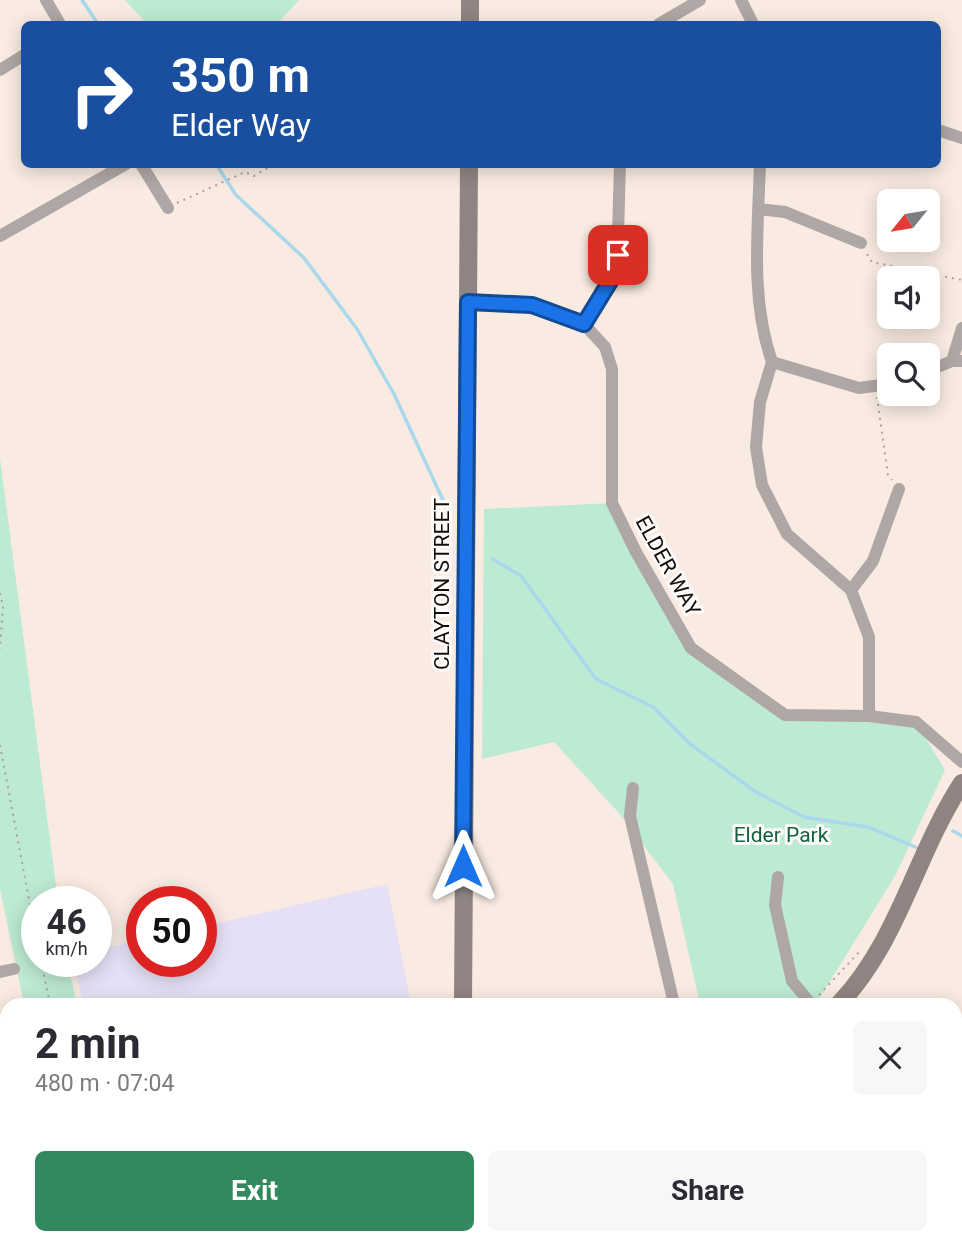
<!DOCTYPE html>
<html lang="en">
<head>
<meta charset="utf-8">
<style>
	body { margin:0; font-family:Roboto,sans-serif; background:#f7f7f7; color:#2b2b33; height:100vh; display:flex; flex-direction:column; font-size:26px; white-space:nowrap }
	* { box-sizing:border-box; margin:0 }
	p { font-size:23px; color:#7c7c81 }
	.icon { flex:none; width:38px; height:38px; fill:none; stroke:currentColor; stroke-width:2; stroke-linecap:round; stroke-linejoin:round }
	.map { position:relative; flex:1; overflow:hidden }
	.side { position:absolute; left:0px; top:998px; width:962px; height:247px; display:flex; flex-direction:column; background:#fff; border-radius:21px 21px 0 0; box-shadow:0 4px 18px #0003 }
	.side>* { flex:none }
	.hud { position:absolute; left:21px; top:21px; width:920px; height:147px; border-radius:10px; box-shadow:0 4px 18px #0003; background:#1a4fa0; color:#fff; overflow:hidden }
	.needle { width:46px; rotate:240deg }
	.tools { position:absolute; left:877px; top:189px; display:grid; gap:14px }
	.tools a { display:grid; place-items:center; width:63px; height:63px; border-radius:10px; background:#fff; box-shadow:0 4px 18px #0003; font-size:35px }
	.speed { position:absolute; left:21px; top:886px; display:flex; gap:14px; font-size:35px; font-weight:700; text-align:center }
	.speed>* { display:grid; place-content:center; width:91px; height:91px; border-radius:50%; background:#fff; box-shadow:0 4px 18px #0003; line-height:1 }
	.speed small { font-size:18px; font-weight:400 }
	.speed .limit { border:10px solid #d22; background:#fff; color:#111 }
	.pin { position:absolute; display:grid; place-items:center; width:60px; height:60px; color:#fff; margin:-30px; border-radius:14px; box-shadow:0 4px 10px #0006 }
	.me { position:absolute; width:77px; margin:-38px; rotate:0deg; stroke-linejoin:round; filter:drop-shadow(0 0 5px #0008) }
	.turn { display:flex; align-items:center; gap:24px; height:147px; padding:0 35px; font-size:32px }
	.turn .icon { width:91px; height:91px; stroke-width:2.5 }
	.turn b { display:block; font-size:49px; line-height:60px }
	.round { display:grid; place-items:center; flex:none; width:74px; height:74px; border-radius:10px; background:#f7f7f7 }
	.head { display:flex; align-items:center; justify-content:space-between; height:119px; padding:0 35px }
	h1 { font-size:42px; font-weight:700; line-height:52px }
	.cta { display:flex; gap:14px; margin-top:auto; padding:14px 35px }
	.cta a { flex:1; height:80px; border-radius:10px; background:#32895d; color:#fff; font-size:28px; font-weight:700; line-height:80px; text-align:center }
	.cta a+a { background:#f7f7f7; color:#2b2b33 }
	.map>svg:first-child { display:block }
	.industrial { fill:#e6e0f6 }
	.green { fill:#bdead3 }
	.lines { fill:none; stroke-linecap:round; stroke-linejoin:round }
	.stream { stroke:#a9d8ed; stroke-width:3.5 }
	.path { stroke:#aca19a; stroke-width:2; stroke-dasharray:2 5; stroke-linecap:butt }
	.minor { stroke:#aea7a5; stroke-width:12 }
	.secondary { stroke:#8f8481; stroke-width:18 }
	.route-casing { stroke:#114b97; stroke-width:18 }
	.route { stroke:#1a73e8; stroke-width:12 }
	.labels { text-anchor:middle; stroke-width:6; stroke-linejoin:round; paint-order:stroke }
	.street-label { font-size:21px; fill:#110c09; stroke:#fefbf9 }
	.park-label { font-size:21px; fill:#136145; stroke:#fefbf9 }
</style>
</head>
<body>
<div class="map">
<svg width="962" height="1243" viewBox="0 0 962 1243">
	<rect width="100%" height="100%" fill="#f9ebe1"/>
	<path class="industrial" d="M 387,884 L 411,1004 L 83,1004 L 74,961 L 96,961 L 96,950 L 142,940 L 142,961 L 201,961 L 201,927 Z
		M 134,1237 L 470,1237 L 471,1243 L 136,1243 Z"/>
	<path class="green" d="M 125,0 L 299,0 L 277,24 L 147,24 Z
		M 0,458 L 58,901 L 37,901 L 37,961 L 67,961 L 77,1004 L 24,1004 L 0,889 Z
		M 612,503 L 691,648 L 785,715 L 916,722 L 945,770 L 895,876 L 816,1004 L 700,1004 L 673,884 L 618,812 L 554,742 L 482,759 L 484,509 Z
		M 75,1237 L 129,1237 L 131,1243 L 76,1243 Z"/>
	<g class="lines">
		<path class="stream" d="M 82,0 L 98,24
			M 216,164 L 236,195 L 304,258 L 357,329 L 394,394 L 448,511
			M 493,559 L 521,576 L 596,679 L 653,707 L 690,744 L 756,792 L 804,817 L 868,827 L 920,849
			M 953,831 L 962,836"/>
		<path class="path" d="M 177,203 L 245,172 L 254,176 L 274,164
			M 867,254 L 872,262 L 962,280
			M 877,397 L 888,475 L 892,480
			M 0,593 L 3,606 L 0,649
			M 0,745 L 37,942
			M 41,961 L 50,1004
			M 819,995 L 860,951
			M 105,1237 L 106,1243
			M 585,1237 L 587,1243"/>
		<path class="minor" d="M 46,0 L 60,24
			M 741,0 L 753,24
			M 659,24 L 700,0
			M 0,70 L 24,55
			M 938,130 L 962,138
			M 141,164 L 168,208
			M 760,164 C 758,231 750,299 772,362 L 859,388 L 889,384
			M 759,209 L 785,212 L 861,243
			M 0,236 L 126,164
			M 468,302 L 548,309 L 584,324 L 605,347 L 612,369 L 612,503 L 636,552 L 691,648 L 785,715 L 869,716 L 916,722 L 962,762
			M 584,324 L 600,303 L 617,270 L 620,164
			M 952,361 L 962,328
			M 772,362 L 760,402 L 756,447 L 762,485 L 787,534 L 851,590 L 869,637 L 869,716
			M 928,371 L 952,361 L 962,361
			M 851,590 L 873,561 L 899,489
			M 633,788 L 630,816 L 674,1004
			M 778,877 L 775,905 L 792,981 L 811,1004
			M 0,972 L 14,969
			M 0,1167 L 7,1166
			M 670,1237 L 672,1243"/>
		<path class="secondary" d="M 470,24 L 470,0
			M 463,1004 L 469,164
			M 839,1004 C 899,941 915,855 962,783
			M 486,1237 L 488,1243"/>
	</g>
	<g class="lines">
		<defs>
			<path id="route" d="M 463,866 L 468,302 L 532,305 L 584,324 L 617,270 L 618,255"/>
		</defs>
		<use href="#route" class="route-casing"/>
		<use href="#route" class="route"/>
	</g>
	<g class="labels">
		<g class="street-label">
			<text transform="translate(668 566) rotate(61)" y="7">ELDER WAY</text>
			<text transform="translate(442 584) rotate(-90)" y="7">CLAYTON STREET</text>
		</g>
		<g class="park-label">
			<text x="781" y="842">Elder Park</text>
		</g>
	</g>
</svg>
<div class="tools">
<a><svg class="needle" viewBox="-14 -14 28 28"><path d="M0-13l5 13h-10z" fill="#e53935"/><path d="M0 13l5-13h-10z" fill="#7c7c81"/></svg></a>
<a><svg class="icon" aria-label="sound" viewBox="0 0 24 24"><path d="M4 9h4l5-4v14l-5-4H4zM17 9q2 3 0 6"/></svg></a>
<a><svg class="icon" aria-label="search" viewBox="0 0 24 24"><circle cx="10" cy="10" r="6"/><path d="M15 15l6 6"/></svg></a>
</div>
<div class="speed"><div>46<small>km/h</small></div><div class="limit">50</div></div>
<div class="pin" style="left:618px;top:255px;background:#d93025"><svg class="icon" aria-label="arrive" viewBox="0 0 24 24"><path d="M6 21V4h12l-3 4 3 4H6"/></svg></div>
<svg class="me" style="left:463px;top:866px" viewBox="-20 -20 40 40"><path d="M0-17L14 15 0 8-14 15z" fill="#1a73e8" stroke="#fff" stroke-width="4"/></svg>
<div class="hud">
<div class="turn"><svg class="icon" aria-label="right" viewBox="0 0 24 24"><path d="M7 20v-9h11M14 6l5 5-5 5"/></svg><div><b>350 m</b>Elder Way</div></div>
</div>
<section class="side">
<div class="head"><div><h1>2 min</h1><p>480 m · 07:04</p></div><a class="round"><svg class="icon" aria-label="close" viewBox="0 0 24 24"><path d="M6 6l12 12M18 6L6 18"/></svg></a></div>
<div class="cta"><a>Exit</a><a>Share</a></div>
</section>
</div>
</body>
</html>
